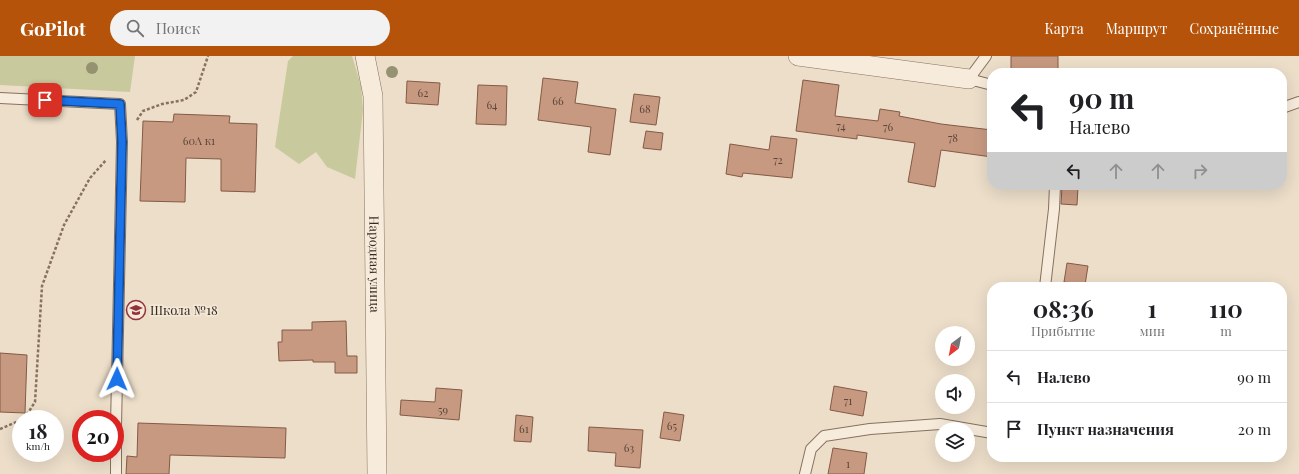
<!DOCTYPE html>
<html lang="ru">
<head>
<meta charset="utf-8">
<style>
	body { margin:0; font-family:"Playfair Display",serif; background:#f2f2f2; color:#202124; height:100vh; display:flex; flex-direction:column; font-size:15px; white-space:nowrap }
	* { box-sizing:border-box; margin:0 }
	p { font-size:13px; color:#757577 }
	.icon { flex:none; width:22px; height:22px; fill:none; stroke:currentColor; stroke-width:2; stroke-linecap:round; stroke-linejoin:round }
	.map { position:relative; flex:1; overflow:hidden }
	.details { position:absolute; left:987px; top:226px; width:300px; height:180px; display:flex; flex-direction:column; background:#fff; border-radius:16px; box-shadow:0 4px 16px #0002 }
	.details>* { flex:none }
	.guide { position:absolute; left:987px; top:12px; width:300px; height:122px; border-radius:16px; box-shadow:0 4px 16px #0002; background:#fff; color:#202124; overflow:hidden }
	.needle { width:26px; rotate:212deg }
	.controls { position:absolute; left:935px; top:270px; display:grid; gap:8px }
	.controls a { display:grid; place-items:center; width:40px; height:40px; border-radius:50%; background:#fff; box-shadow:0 4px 16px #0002; font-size:20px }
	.speed { position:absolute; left:12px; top:354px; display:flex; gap:8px; font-size:20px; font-weight:700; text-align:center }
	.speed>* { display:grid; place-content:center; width:52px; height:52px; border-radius:50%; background:#fff; box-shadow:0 4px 16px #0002; line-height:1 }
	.speed small { font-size:10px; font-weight:400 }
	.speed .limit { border:6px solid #d22; background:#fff; color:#111 }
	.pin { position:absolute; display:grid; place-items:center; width:34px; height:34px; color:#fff; margin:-17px; border-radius:8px; box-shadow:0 2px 6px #0006 }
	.me { position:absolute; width:44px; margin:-22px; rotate:1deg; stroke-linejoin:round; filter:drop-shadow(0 0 3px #0008) }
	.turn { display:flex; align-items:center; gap:14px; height:84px; padding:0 16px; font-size:18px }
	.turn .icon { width:52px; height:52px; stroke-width:2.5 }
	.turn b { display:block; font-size:28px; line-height:34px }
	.lanes { display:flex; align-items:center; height:38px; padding:0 16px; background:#0003; justify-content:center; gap:20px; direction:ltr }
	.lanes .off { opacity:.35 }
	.eta { display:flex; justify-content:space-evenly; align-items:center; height:68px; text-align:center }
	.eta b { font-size:24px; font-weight:700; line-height:28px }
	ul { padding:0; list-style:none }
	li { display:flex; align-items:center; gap:12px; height:52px; padding:0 16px; border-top:1px solid #e0e0e0 }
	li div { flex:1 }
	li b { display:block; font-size:15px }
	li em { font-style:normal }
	header { display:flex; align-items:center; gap:24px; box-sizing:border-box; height:56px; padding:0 20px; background:#b45309; color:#fff }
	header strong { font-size:19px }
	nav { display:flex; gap:22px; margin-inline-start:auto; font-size:14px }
	.search { width:280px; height:36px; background:#f2f2f2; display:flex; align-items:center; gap:10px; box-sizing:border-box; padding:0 14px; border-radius:22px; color:#757577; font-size:15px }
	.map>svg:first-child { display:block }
	.green { fill:#c8c99d }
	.building { fill:#c79981; stroke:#845a46 }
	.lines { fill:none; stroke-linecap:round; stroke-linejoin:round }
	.service-casing { stroke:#87715f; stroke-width:12 }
	.minor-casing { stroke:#87715f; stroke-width:20 }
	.path { stroke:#87715f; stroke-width:2.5; stroke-dasharray:3 2; stroke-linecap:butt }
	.service { stroke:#f7ecdc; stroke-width:10 }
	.minor { stroke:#f7ecdc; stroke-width:19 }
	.tree { fill:#949271 }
	.route-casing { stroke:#114b97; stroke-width:10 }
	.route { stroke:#1a73e8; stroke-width:7 }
	.labels { text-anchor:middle; stroke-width:3; stroke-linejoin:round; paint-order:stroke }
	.number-label { font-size:11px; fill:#5c4639 }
	.street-label { font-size:13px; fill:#382a21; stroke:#f4e9d8 }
	.poi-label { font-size:13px; fill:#382a21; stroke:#f4e9d8; text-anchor:start }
</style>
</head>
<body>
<header>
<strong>GoPilot</strong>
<div class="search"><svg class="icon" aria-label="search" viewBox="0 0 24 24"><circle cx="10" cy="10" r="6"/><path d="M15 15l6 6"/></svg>Поиск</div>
<nav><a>Карта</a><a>Маршрут</a><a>Сохранённые</a></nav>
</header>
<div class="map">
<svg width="1299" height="418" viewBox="0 0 1299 418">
	<rect width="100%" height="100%" fill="#ecdec9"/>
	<path class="green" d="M 0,0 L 135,0 L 130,36 L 0,29 Z
		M 293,0 L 352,0 L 361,30 L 363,54 L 355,123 L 327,111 L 316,96 L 299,108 L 275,91 L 288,5 Z"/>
	<path class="building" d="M 1011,0 L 1058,0 L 1058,17 L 1011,17 Z
		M 543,22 L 578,26 L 575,47 L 616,53 L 610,99 L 588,96 L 591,71 L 538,64 Z
		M 803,24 L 839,29 L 835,60 L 878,65 L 880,53 L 900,56 L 899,60 L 941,68 L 992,74 L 992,101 L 941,94 L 935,131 L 908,126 L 915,87 L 857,79 L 857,83 L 796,75 Z
		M 407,25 L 440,27 L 438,49 L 406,47 Z
		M 478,29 L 507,30 L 506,69 L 476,68 Z
		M 634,38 L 660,41 L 656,69 L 630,66 Z
		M 174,58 L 230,60 L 229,67 L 257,68 L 255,136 L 221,135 L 221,103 L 186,102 L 185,146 L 140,145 L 143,65 L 173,66 Z
		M 646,75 L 663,77 L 661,94 L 643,92 Z
		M 771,80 L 797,83 L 792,122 L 743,117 L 742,121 L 726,118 L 730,88 L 769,94 Z
		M 1062,130 L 1078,131 L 1077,149 L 1061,148 Z
		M 1067,207 L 1088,210 L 1085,229 L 1064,226 Z
		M 346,265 L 347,300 L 357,300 L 357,317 L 335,317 L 335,306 L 313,306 L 313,304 L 279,305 L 278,286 L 282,286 L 282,274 L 312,274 L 312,266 Z
		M 0,297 L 27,299 L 25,357 L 0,356 Z
		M 834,330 L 867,336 L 863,360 L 830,354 Z
		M 436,332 L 462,334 L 459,364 L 400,359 L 401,344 L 435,346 Z
		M 664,356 L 684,359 L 680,385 L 660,382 Z
		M 516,359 L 533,361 L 531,386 L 514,385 Z
		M 138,367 L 286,372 L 285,402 L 170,399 L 169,418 L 126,418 L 127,400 L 137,401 Z
		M 589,371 L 643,374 L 640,412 L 615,410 L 616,397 L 588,395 Z
		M 833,392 L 867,397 L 864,418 L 828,418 Z"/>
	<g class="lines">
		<defs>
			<path id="service" d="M 986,0 L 969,23 L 992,29
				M 0,42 L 120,48 L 122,86 L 116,370 L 116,418
				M 1282,52 L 1299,46
				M 1045,231 L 1054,153 L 1055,129
				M 805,418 L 811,393 L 824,380 L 870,373 L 940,368 L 992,377"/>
			<g id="minor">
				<path id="s1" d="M 365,0 L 373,40 L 377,418"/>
				<path d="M 798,0 L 969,23"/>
			</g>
		</defs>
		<use href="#service" class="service-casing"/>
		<use href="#minor" class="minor-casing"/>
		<path class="path" d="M 137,64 L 143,55 L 162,48 L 184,44 L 196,36 L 208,0
			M 24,363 L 35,346 L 42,230 L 64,169 L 90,122 L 106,104
			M 0,373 L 21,364"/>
		<use href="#service" class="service"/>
		<use href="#minor" class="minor"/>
	</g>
	<g class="tree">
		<circle cx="92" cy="12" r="6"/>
		<circle cx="392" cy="16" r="6"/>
	</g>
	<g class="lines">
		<defs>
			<path id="route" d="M 45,44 L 120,48 L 122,86 L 117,323"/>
		</defs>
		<use href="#route" class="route-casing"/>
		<use href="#route" class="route"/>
	</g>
	<defs>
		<symbol id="school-ring" viewBox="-11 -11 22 22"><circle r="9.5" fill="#f4e9d8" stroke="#92333b" stroke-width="1.5"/><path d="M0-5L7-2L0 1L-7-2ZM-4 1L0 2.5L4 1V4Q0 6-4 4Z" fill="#92333b"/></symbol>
	</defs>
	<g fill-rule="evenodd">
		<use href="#school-ring" x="125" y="243" width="22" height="22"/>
	</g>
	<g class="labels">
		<g class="number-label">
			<text x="423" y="41">62</text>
			<text x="558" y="49">66</text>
			<text x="492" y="53">64</text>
			<text x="645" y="57">68</text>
			<text x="841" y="74">74</text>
			<text x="888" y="75">76</text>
			<text x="953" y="86">78</text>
			<text x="199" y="89">60А к1</text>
			<text x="778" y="108">72</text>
			<text x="848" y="349">71</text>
			<text x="443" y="358">59</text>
			<text x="672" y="374">65</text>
			<text x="524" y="377">61</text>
			<text x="629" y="396">63</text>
			<text x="848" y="412">1</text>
		</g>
		<g class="street-label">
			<text dy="5" stroke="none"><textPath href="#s1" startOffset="209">Народная улица</textPath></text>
		</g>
		<g class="poi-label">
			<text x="150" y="259">Школа №18</text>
		</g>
	</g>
</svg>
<div class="controls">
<a><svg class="needle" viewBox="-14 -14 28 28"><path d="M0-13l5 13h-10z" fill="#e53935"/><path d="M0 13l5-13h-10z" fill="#757577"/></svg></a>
<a><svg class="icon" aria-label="sound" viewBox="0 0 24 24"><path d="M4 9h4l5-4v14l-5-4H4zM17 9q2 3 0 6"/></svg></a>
<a><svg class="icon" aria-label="layers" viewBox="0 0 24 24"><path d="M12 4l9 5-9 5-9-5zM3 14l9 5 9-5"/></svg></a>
</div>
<div class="speed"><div>18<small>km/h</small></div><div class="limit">20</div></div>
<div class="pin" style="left:45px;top:44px;background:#d93025"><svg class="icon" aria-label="arrive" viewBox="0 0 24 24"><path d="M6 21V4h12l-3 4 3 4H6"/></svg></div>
<svg class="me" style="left:117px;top:323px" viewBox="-20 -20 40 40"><path d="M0-17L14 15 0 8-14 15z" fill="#1a73e8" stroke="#fff" stroke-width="4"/></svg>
<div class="guide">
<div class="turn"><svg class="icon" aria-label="left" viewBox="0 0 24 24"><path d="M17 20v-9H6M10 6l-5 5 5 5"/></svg><div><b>90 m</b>Налево</div></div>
<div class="lanes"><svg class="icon" aria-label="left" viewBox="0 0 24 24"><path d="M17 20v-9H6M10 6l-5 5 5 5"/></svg><svg class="icon off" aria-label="ahead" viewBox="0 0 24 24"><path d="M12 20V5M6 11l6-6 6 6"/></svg><svg class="icon off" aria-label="ahead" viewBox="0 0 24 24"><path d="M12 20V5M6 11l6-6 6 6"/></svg><svg class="icon off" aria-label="right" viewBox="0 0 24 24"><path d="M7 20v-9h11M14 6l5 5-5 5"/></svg></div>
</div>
<section class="details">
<div class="eta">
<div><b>08:36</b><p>Прибытие</p></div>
<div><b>1</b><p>мин</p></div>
<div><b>110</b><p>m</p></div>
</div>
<ul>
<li><svg class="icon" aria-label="left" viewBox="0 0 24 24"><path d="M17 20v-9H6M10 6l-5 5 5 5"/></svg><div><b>Налево</b></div><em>90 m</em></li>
<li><svg class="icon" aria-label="arrive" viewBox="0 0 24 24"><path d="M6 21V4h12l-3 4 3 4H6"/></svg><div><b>Пункт назначения</b></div><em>20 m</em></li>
</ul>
</section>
</div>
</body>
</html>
